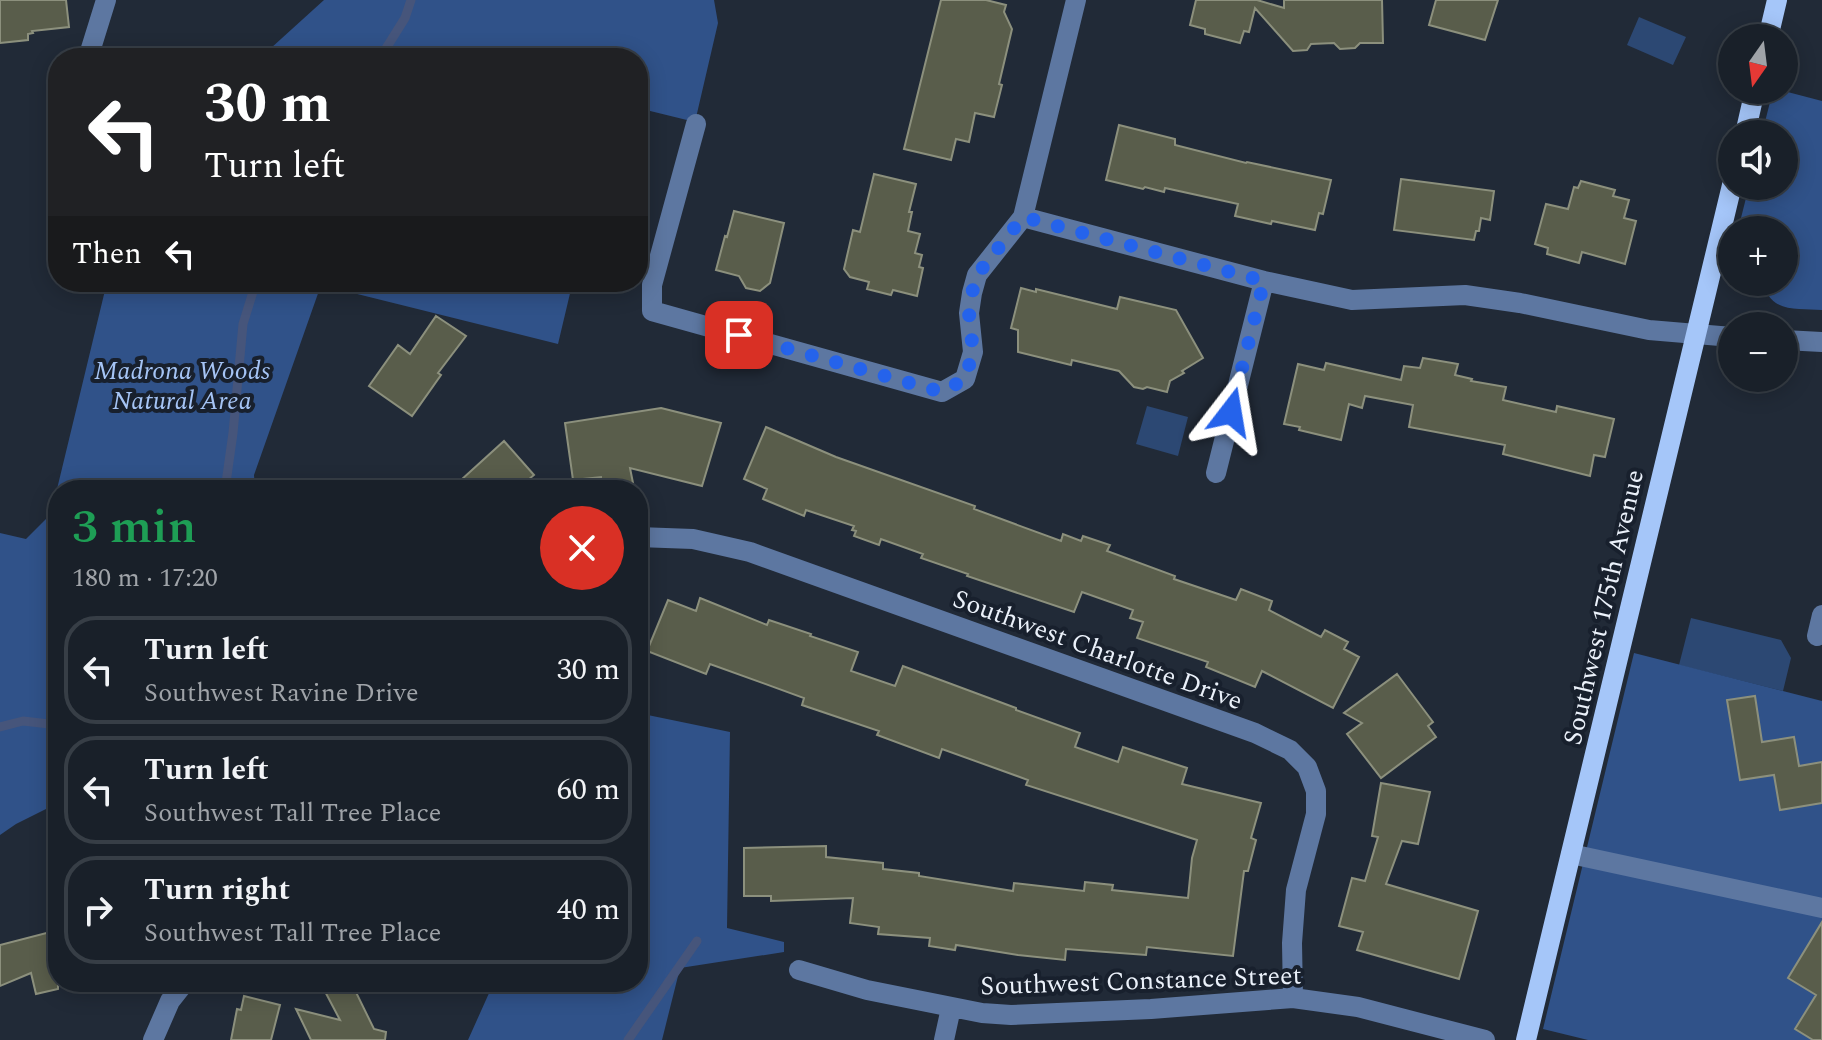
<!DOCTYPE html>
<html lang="en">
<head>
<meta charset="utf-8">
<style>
	body { margin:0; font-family:Spectral,serif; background:#222831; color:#f1f3f6; height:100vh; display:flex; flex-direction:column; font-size:30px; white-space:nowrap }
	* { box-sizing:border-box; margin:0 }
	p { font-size:26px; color:#9fa3a8 }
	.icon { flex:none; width:44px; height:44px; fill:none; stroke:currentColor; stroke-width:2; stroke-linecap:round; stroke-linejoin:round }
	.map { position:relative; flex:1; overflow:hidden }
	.drawer { position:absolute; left:48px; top:480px; width:600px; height:512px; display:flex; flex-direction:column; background:#192029; border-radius:32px; box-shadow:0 4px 20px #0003,0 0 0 2px #373e46 }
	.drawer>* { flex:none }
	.banner { position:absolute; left:48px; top:48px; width:600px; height:244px; border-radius:32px; box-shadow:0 4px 20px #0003,0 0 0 2px #373e46; background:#202124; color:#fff; overflow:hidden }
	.needle { width:52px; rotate:194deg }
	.fabs { position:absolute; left:1718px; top:24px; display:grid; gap:16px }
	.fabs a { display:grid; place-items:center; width:80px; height:80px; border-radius:50%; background:#192029; box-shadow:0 4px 20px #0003,0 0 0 2px #373e46; font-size:40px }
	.pin { position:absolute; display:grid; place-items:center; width:68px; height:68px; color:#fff; margin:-34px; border-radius:16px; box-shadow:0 4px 12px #0006 }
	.me { position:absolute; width:88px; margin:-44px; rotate:14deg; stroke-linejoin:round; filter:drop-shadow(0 0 6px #0008) }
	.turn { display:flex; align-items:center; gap:28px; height:168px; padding:0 24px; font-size:36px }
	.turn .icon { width:104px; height:104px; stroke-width:2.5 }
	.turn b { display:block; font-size:56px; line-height:68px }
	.then { display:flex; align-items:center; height:76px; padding:0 24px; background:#0003; gap:16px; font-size:30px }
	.round { display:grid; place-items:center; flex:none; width:84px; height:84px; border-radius:42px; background:#222831 }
	.overview { display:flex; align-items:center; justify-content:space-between; height:136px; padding:0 24px }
	h1 { font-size:48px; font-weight:600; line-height:60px; color:#1e9e55 }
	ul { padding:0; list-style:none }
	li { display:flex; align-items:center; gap:24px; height:108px; margin:0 16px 12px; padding:0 8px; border:4px solid #373e46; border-radius:32px }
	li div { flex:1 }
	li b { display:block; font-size:30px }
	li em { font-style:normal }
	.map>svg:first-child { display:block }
	.green { fill:#2c4873 }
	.forest { fill:#305289 }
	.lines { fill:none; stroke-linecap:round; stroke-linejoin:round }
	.stream { stroke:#46557b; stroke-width:9 }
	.building { fill:#595d4b; stroke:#8c907d; stroke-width:2 }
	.minor { stroke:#5d77a1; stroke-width:20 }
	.major { stroke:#a5c6f9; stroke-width:20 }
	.route { stroke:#2563eb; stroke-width:14; stroke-dasharray:0 25.2 }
	.labels { text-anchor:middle; stroke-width:8; stroke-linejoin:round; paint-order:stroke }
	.park-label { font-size:26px; font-style:italic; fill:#a5c4f5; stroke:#18202d }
	.street-label { font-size:26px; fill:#ebf1fa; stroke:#18202d }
</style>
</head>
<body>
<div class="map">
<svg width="1822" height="1040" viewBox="0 0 1822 1040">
	<rect width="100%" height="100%" fill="#212a37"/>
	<path class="green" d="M 1639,17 L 1686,37 L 1673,65 L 1627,45 Z
		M 1147,406 L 1188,417 L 1178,456 L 1136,444 Z
		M 1691,618 L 1781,640 L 1791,658 L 1783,691 L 1679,665 Z"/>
	<path class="forest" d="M 324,0 L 714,0 L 718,23 L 695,122 L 638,108 L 638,58 L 260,58 Z
		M 1773,90 L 1780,90 L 1822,101 L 1822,310 C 1800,308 1773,313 1765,288 L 1741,282 L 1784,282 L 1784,230 L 1738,230 L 1749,186 L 1784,186 L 1784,134 L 1762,134 Z
		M 107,282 L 561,282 L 572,285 L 558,344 L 321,285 L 254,475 L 255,490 L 58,490 L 58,803 L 16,824 L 0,835 L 0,533 L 26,539 L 51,514 Z
		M 1634,653 L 1822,701 L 1822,1040 L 1588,1040 L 1543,1029 Z
		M 638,713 L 730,732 L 727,928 L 784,942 L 784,952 L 680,968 L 662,1040 L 468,1040 L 494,982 L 638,982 Z"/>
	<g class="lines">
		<path class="stream" d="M 380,58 L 405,18 L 411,0
			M 225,490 L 233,433 L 243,324 L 256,282
			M 0,727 L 23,721 L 58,725
			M 628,1040 L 697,941"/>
	</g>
	<path class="building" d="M 0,0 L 66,0 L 69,27 L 32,31 L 33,33 L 28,34 L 28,40 L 0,43 Z
		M 941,0 L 986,0 L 1006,5 L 1004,12 L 1012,29 L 999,84 L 1002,85 L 994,117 L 975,113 L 969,142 L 956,139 L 951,160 L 904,149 Z
		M 1196,0 L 1257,0 L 1284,8 L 1284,0 L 1382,0 L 1383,43 L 1360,43 L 1355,48 L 1340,49 L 1334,43 L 1311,44 L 1307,50 L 1293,51 L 1255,8 L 1249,32 L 1244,31 L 1240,43 L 1205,34 L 1205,29 L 1190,25 Z
		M 1436,0 L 1498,0 L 1485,40 L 1429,25 Z
		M 1119,125 L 1175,139 L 1175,145 L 1246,163 L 1247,162 L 1331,180 L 1323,214 L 1319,213 L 1315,230 L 1272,221 L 1271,224 L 1235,216 L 1238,204 L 1165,188 L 1164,192 L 1145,187 L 1143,189 L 1106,180 Z
		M 874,174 L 916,184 L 909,212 L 912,212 L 908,231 L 920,234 L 915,253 L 922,255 L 919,267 L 923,268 L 917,296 L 893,290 L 891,295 L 867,289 L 869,282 L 850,277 L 844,269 L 853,230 L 860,232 Z
		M 1401,179 L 1494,191 L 1490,220 L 1481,218 L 1479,231 L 1476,231 L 1474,240 L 1394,230 Z
		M 1581,181 L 1615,190 L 1613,196 L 1629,200 L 1624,218 L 1636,221 L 1625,264 L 1582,252 L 1579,263 L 1547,254 L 1548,248 L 1535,244 L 1546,204 L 1568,209 L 1574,187 L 1578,188 Z
		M 734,211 L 784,223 L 770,283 L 760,291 L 746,288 L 739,276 L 716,270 L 725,236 L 727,237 Z
		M 1021,288 L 1036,292 L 1036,289 L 1117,309 L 1120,297 L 1176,310 L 1203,358 L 1182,371 L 1184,373 L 1170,381 L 1167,392 L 1147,387 L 1143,389 L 1134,387 L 1119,371 L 1072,360 L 1071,365 L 1018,352 L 1018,330 L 1011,328 Z
		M 436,316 L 466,336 L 438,373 L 441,375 L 412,416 L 369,386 L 398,345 L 410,354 Z
		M 1423,358 L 1458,364 L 1455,375 L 1472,379 L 1471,381 L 1506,387 L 1503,400 L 1556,412 L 1557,406 L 1614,419 L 1605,457 L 1594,455 L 1590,476 L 1503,454 L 1505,445 L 1409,427 L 1413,405 L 1365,396 L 1362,408 L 1349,404 L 1341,440 L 1299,430 L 1300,427 L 1284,424 L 1298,364 L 1324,370 L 1326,363 L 1401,380 L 1404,366 L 1420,368 Z
		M 661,408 L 721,423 L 702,486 L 630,468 L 633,483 L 602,488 L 601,477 L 573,480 L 565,423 Z
		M 766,427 L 836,457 L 975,506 L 974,509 L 1061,541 L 1063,534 L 1081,541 L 1083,536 L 1110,545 L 1107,551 L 1175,576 L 1174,579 L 1236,600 L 1241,589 L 1272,601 L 1269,610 L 1321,637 L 1325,630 L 1348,642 L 1344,649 L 1359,657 L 1333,708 L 1262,671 L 1255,687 L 1206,667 L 1208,662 L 1137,638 L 1143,622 L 1130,618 L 1133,610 L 1082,592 L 1074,612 L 967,576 L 968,574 L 921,558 L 923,554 L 881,539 L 879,545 L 854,536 L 856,531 L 852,530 L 854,526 L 806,510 L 804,516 L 763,499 L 767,489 L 744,479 Z
		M 504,441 L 534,475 L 516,490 L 450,490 Z
		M 700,598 L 767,625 L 769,620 L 811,634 L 810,636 L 858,652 L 851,671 L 895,686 L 903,666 L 1016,708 L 1016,710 L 1080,733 L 1075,747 L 1118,762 L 1123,747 L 1187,768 L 1182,784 L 1261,803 L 1251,838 L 1256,840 L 1248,871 L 1244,871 L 1233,956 L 1147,947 L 1146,955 L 1066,949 L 1065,960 L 1018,955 L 956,945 L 955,950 L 929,946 L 930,938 L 878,934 L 879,927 L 850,923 L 853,898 L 771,901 L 771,896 L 744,896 L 744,848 L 826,846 L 826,857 L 883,863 L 883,869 L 919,873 L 919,876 L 1013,891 L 1014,883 L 1084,891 L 1085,882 L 1113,885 L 1112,890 L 1188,898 L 1192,858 L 1197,840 L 1026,785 L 1028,780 L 942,749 L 939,758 L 877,735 L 879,731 L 802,705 L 804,698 L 710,664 L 706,674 L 647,651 L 668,600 L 696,611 Z
		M 1397,674 L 1433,722 L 1428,726 L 1436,737 L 1381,778 L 1347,734 L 1362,723 L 1344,713 Z
		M 1755,696 L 1762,742 L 1794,737 L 1799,766 L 1822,762 L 1822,803 L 1780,810 L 1774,775 L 1740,780 L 1727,700 Z
		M 1381,783 L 1430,792 L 1418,844 L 1402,841 L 1386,884 L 1478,911 L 1459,979 L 1357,950 L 1363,932 L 1339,926 L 1352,878 L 1365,881 L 1378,837 L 1372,836 Z
		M 1822,922 L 1822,1040 L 1813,1040 L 1795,1029 L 1816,995 L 1788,978 Z
		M 58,930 L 58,989 L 36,994 L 31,973 L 0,986 L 0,945 Z
		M 320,982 L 351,982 L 374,1029 L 386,1032 L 385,1040 L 311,1040 L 296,1009 L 340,1020 Z
		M 244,996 L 280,1005 L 271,1040 L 231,1040 L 237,1009 L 241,1010 Z"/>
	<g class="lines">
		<path class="minor" d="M 88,58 L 106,0
			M 696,124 L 652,285 L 652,311 L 942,392 L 965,379 L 973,352 L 969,313 L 972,293 L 977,275 L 1023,217 L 1076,0
			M 1023,217 L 1264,281 L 1352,300 L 1465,295 L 1520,303 L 1649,330 L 1732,337
			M 1784,340 L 1822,342
			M 1216,473 L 1264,281
			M 638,537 L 693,539 L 750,552 L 1255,733 L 1290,750 L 1307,767 L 1316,791 L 1316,814 L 1296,890 L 1292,943 L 1293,998
			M 1817,636 L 1822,615
			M 1571,854 L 1822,908
			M 799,970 L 867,990 L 982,1013 L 1011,1015 L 1151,1009 L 1293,998 L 1358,1007 L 1485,1040
			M 153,1040 L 170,1001 L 185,982
			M 944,1040 L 951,1008"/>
		<path class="major" d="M 1768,38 L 1777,0
			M 1745,134 L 1755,90
			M 1526,1040 L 1732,185"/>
	</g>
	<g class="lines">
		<path class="route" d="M 739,335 L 942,392 L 965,379 L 973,352 L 969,313 L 972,293 L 977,275 L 1023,217 L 1264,281 L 1231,412"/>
	</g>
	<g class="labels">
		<g class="park-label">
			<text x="182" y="379">Madrona Woods<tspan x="182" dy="30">Natural Area</tspan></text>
		</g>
		<g class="street-label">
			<text transform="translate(1603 607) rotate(-77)" y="9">Southwest 175th Avenue</text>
			<text transform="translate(1098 649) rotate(20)" y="9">Southwest Charlotte Drive</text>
			<text transform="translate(1141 980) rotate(-2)" y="9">Southwest Constance Street</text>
		</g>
	</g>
</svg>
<div class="fabs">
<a><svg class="needle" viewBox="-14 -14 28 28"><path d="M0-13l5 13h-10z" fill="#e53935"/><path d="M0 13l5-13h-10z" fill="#9fa3a8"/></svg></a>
<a><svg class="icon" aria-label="sound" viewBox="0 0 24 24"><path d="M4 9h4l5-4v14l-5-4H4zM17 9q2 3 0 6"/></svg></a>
<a>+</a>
<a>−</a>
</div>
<div class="pin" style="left:739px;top:335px;background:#d93025"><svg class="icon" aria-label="arrive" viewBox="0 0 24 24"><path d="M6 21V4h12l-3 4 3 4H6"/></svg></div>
<svg class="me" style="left:1231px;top:412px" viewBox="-20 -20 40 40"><path d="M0-17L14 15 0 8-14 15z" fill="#2563eb" stroke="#fff" stroke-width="4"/></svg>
<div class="banner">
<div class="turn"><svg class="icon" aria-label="left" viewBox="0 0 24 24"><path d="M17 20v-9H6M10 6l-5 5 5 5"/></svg><div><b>30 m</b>Turn left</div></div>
<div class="then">Then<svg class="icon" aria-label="left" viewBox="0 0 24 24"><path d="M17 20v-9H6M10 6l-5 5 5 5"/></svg></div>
</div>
<section class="drawer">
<div class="overview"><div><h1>3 min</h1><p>180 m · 17:20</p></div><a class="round" style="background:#d93025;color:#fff"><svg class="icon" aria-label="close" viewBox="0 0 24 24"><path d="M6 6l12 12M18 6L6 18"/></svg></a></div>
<ul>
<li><svg class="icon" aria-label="left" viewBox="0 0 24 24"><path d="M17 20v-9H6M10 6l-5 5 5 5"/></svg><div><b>Turn left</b><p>Southwest Ravine Drive</p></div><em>30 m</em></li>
<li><svg class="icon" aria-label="left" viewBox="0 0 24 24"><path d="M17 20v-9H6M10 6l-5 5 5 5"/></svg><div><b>Turn left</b><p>Southwest Tall Tree Place</p></div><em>60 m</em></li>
<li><svg class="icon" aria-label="right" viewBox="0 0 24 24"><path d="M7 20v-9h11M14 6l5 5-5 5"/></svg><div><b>Turn right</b><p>Southwest Tall Tree Place</p></div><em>40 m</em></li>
</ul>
</section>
</div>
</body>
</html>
